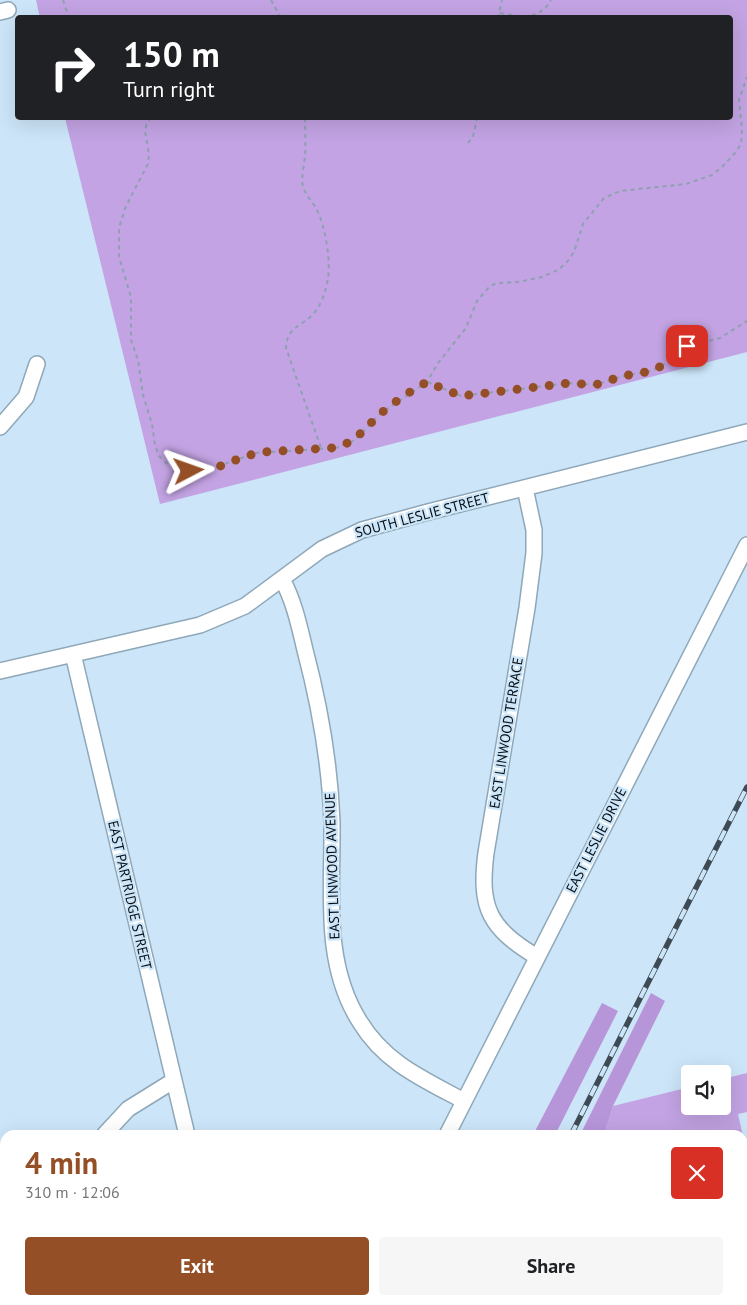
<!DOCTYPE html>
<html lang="en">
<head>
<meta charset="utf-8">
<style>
	body { margin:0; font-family:"PT Sans",sans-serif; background:#f6f6f6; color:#202124; height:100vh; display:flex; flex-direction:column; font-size:19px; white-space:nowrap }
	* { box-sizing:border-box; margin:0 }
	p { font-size:16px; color:#757577 }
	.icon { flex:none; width:28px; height:28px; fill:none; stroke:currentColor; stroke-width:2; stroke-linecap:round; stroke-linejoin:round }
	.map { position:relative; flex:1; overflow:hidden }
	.sheet { position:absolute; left:0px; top:1130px; width:748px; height:175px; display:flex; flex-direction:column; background:#fff; border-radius:15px 15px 0 0; box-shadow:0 5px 20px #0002 }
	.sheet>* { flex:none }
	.banner { position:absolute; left:15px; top:15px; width:718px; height:105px; border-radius:5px; box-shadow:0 5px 20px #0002; background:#202124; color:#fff; overflow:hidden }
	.controls { position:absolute; left:681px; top:1065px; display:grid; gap:10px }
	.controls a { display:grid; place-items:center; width:50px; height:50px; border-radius:5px; background:#fff; box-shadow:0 5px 20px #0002; font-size:25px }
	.pin { position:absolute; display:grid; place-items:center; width:42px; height:42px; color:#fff; margin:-21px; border-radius:10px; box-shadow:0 2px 8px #0006 }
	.me { position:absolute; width:55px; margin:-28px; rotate:86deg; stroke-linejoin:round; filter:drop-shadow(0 0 4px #0008) }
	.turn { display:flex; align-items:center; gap:18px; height:105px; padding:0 25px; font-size:22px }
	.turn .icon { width:65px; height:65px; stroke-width:2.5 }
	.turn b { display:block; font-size:35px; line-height:42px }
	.round { display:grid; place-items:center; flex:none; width:52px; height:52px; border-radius:5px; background:#f6f6f6 }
	.head { display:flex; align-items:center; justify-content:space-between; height:85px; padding:0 25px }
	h1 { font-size:30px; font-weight:800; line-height:38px; color:#954f26 }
	.primary-button { display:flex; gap:10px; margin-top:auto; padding:10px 25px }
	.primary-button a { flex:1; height:58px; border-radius:5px; background:#954f26; color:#fff; font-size:20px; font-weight:800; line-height:58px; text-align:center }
	.primary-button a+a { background:#f6f6f6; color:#202124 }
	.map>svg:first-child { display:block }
	.built { fill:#b8d9f0 }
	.green { fill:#c3a3e3 }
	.forest { fill:#b795d9 }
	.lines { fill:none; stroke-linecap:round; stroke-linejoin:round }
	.minor-casing { stroke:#8fa8b9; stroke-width:18 }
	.path { stroke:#8da1b0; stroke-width:2; stroke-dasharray:4 4; stroke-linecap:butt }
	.minor { stroke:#fff; stroke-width:15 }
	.rail-casing { stroke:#3e4b55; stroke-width:5.5 }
	.rail { stroke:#cce5f8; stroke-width:4; stroke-dasharray:11; stroke-linecap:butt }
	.route { stroke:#954f26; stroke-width:9; stroke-dasharray:0 16.2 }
	.labels { text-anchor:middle; stroke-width:4.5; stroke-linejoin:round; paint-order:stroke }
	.street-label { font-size:14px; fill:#050d13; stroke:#cce5f8 }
</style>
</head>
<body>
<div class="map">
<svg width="747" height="1305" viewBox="0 0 747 1305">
	<rect width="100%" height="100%" fill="#cce5f8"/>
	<path class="built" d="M 747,1245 L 747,1305 L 511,1305 L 531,1300 L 742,1300 L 743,1246 Z"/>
	<path class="green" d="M 36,0 L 747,0 L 747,352 L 160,504 L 65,118 L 730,118 L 730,18 L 40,18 Z
		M 747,1073 L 747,1112 L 738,1114 L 745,1145 L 743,1146 L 742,1135 L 604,1135 L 613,1106 L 690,1087 L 690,1106 L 722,1106 L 723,1079 Z"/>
	<path class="forest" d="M 651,993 L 665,1001 L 613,1106 L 604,1135 L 580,1135 Z
		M 602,1003 L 618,1011 L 555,1135 L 533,1135 Z"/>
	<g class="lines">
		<defs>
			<path id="minor" d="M 0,12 L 8,10
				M 0,427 L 26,397 L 37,364
				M 525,488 L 534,530 L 534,553 L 527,608 L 486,853 C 479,908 489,928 537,957
				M 282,579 C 294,601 299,625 305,650 C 320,707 330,764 332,822 C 333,889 322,963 360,1022 C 385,1063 423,1079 464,1101
				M 73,654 L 187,1135
				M 0,671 L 200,625 L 245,606 L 322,549 L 362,530 L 428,512 L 747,432
				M 104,1135 L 128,1109 L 173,1081
				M 447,1135 L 747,545
				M 742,1249 L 747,1248
				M 0,1258 L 5,1258
				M 230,1300 L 232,1305
				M 7,1305 L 8,1300
				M 215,1305 L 217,1300
				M 576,1305 L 596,1300
				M 667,1305 L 673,1304"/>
		</defs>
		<use href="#minor" class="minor-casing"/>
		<path class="path" d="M 63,0 L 69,18
			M 271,0 L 281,18
			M 500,13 C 520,17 539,21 551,0
			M 498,18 L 502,0
			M 151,118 L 147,122 L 145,131 L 149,155 L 148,164 L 126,206 L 119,228 L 119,257 L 131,297 L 131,340 L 138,360 L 143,395 L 152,424 L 155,445 L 159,456 L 166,463 L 174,467 L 189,471 L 204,471 L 256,453 L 336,448 L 355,440 L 380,414 L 427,382 L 438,363 L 466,328 L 477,301 L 490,286 L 497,283 L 518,282 L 542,277 L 558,270 L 567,262 L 574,252 L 583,224 L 604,198 L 620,191 L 686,184 L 712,175 L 722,167 L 735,153 L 741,144 L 742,130 L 739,100 L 747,77
			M 305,118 C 305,130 306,143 305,156 C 304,166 301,177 303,187 C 306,196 313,202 317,210 C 325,226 331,260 328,278 C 326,290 322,304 314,313 C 302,327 287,326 286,348 L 321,448
			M 468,143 L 473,137 L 477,118
			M 428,382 L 461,396 L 570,383 L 595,385 L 623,376 L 652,371 L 663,365 L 682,348 L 720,338 L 747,321"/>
		<use href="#minor" class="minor"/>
		<defs>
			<path id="rail" d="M 571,1135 L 747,787
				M 485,1305 L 487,1300"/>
		</defs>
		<use href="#rail" class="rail-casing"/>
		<use href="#rail" class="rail"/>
	</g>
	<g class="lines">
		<path class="route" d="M 189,471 L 210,470 L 246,456 L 263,452 L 331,448 C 354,445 363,430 378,416 C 391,404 412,390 427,382 L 461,396 L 570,383 L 595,385 L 623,376 L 652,371 L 663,365 L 678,350 L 687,346"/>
	</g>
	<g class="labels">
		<g class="street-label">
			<text transform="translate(422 515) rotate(-15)" y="5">SOUTH LESLIE STREET</text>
			<text transform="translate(506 733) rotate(-81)" y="5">EAST LINWOOD TERRACE</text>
			<text transform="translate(596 840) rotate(-63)" y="5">EAST LESLIE DRIVE</text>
			<text transform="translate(332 866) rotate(-92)" y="5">EAST LINWOOD AVENUE</text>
			<text transform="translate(130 895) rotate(77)" y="5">EAST PARTRIDGE STREET</text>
		</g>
	</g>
</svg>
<div class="controls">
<a><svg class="icon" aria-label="sound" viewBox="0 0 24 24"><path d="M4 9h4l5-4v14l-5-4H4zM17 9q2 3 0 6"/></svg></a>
</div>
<div class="pin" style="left:687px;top:346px;background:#d93025"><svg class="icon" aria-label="arrive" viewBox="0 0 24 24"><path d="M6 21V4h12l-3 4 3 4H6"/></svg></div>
<svg class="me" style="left:189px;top:471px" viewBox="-20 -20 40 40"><path d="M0-17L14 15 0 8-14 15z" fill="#954f26" stroke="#fff" stroke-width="4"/></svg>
<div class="banner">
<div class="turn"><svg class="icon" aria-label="right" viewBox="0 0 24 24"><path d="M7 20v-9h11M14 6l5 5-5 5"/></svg><div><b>150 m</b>Turn right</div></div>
</div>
<section class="sheet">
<div class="head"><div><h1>4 min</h1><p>310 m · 12:06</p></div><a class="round" style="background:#d93025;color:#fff"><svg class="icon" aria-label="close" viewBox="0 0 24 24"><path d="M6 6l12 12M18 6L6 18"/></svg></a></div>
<div class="primary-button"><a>Exit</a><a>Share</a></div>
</section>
</div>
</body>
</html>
